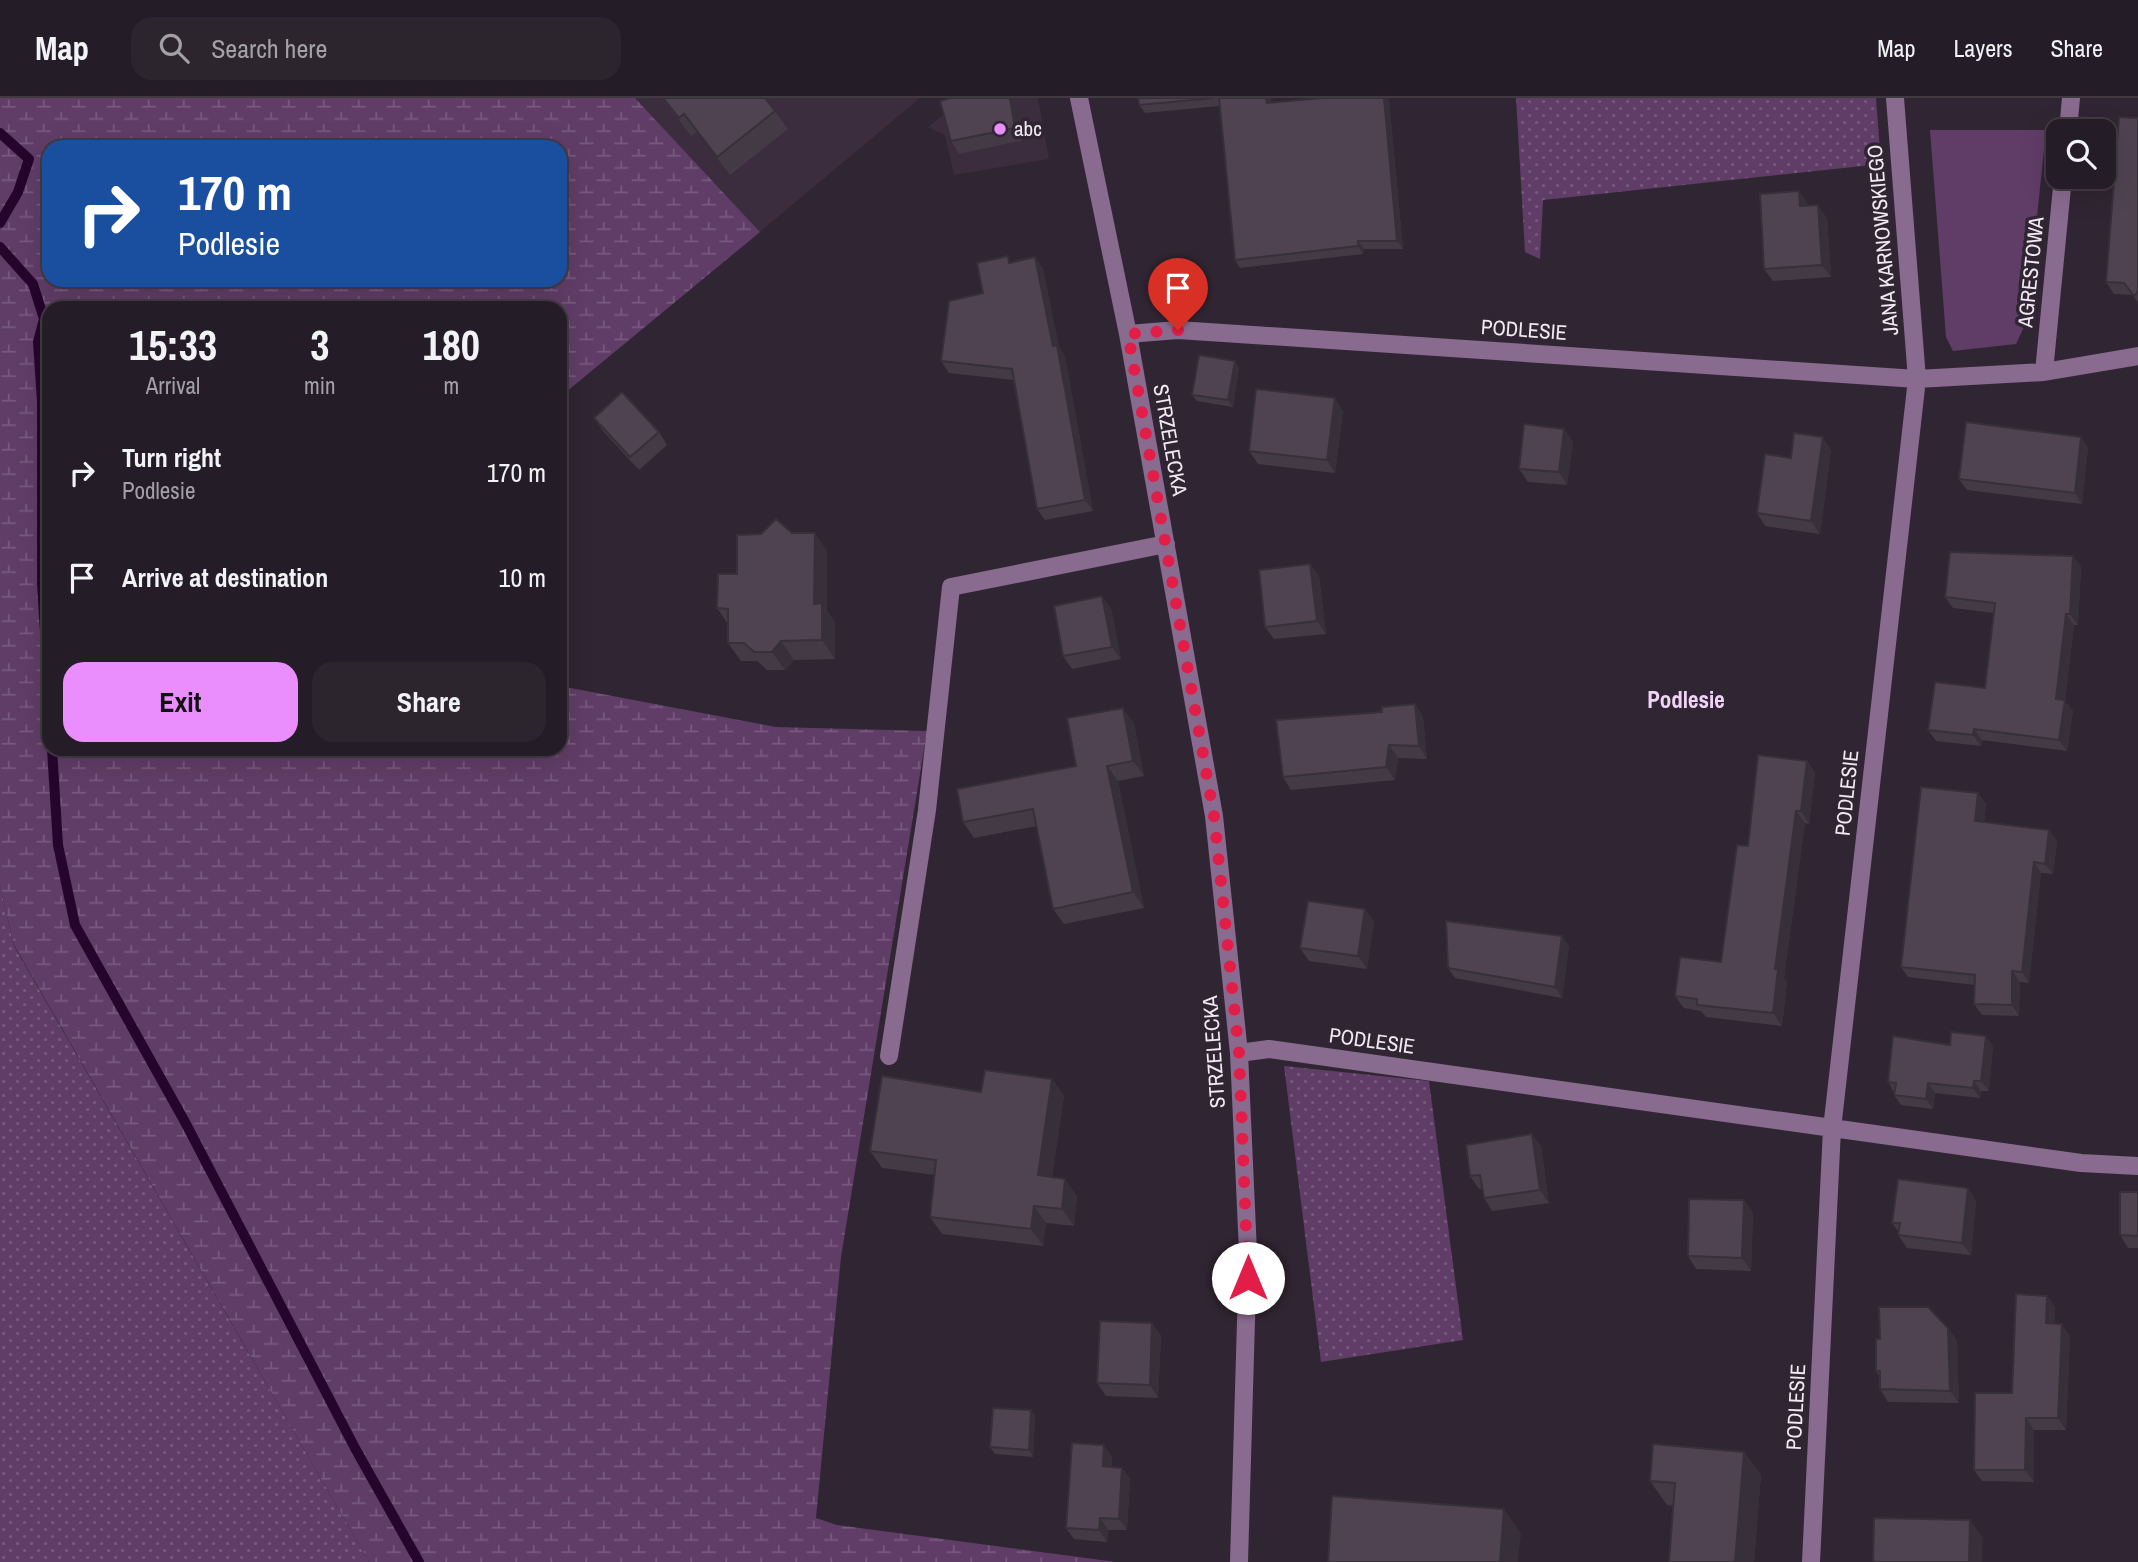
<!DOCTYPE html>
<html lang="en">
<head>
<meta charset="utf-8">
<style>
	body { margin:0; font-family:"Archivo Narrow",sans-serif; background:#2c252e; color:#f1f3f6; height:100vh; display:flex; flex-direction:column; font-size:26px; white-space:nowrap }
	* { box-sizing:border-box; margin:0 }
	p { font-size:23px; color:#a3a1a7 }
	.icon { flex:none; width:38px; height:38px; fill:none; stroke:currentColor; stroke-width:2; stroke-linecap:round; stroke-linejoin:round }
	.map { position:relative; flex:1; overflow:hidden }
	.panel { position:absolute; left:42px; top:203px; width:525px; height:455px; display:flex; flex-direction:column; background:#241c26; border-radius:21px; box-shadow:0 7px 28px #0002,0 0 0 2px #413a43 }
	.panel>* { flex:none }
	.banner { position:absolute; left:42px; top:42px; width:525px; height:147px; border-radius:21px; box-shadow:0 7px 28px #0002,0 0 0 2px #413a43; background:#1a4fa0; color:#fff; overflow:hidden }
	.controls { position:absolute; left:2046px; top:21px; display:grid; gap:14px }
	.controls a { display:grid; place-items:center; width:70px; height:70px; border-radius:14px; background:#241c26; box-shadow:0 7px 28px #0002,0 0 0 2px #413a43; font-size:35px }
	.pin { position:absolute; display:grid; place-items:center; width:60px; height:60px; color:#fff; margin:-72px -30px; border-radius:50% 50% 50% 0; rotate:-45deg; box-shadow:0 0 7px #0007 }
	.pin .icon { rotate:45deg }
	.me { position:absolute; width:77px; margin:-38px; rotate:0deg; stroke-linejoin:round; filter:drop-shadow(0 0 5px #0008) }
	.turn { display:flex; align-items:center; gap:24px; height:147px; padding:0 21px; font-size:32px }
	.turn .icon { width:91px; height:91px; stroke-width:2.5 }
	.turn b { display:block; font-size:49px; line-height:60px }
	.eta { display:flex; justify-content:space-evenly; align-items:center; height:119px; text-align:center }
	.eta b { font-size:42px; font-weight:700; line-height:49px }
	.primary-button { display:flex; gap:14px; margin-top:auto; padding:14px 21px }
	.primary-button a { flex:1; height:80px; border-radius:21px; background:#ea8dfd; color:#111; font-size:28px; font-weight:700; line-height:80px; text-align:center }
	.primary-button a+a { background:#2c252e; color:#f1f3f6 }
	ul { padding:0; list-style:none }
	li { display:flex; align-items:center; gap:21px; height:105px; padding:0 21px }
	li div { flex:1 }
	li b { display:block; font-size:26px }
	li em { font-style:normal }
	header { display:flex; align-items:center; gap:42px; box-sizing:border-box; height:98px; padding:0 35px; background:#241c26; border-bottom:2px solid #413a43 }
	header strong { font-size:33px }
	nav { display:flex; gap:38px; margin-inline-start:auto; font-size:24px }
	.search { width:490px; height:63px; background:#2c252e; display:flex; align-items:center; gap:18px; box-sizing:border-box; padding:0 24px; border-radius:21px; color:#a3a1a7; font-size:26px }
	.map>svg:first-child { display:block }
	.built { fill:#3b2c3e }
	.grass { fill:url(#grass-dots) }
	.wetland { fill:url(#wetland-marsh); fill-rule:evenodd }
	.garden { fill:#603d67 }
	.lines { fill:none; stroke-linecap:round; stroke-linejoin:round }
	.stream { stroke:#26052d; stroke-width:10 }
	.minor { stroke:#896b8f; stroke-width:18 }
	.wall { fill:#443a46 }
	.shaded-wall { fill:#372f39 }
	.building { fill:#4f4351; stroke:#372f39; stroke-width:2 }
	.route { stroke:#e11d48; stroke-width:12; stroke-dasharray:0 21.6 }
	.poi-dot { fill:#ea8dfd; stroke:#302532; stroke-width:2.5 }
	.labels { text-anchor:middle; stroke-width:7; stroke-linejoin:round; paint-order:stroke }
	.poi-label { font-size:21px; fill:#f1eaf3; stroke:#302532; text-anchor:start }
	.street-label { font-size:21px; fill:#f1eaf3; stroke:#302532 }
	.neighbourhood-label { font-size:23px; font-weight:bold; fill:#f2d3f8; stroke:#302532 }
</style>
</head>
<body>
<header>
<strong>Map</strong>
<div class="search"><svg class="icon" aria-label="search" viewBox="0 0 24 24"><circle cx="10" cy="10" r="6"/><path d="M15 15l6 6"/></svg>Search here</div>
<nav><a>Map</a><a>Layers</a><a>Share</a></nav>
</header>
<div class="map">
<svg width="2138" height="1464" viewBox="0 0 2138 1464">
	<defs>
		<pattern id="grass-dots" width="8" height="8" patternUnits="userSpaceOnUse" patternTransform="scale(1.75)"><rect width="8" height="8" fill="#603d67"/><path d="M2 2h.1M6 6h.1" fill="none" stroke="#77597d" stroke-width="1.8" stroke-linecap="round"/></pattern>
		<pattern id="wetland-marsh" width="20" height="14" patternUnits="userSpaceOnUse" patternTransform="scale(1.75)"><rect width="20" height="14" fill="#603d67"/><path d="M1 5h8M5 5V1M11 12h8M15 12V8" fill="none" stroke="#77597d"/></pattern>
	</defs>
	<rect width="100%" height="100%" fill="#302532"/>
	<path class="built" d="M 635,0 L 920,0 L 760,134 Z
		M 964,0 L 1038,0 L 1049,61 L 954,77 L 945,37 L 928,29 Z"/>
	<path class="grass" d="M 1516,0 L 1876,0 L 1881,66 L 1543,102 L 1540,161 L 1525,154 Z
		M 0,788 L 14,848 L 369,1464 L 0,1464 Z
		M 1284,968 L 1429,983 L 1463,1242 L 1321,1264 Z"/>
	<path class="wetland" d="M 0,0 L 635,0 L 760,134 L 560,299 L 560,210 L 49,210 L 49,651 L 560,651 L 560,588 L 776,629 L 927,633 L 841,1159 L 816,1420 L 837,1427 L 1116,1464 L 369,1464 L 14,847 L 0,788 ZM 49,49 L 560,49 L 560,182 L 49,182 Z"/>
	<path class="garden" d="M 1930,32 L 2046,32 L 2026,225 L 2016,246 L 1953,253 L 1946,239 Z"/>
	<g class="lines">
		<path class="stream" d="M 0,35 L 29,61 L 18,94 L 0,125
			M 0,149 L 33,186 L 44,221 L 38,244 L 42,303 L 42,485 L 49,599
			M 52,651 L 58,747 L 75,827 L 185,1024 L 356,1352 L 419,1464"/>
		<path class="minor" d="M 1079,0 L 1128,236 L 1214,718 L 1239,955 L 1248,1154 L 1239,1464
			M 2068,33 L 2071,0
			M 1128,236 L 1178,232 L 1917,281 L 2044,274 L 2138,258
			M 2044,274 L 2063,79
			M 1239,955 L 1269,951 L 2081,1065 L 2138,1068
			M 889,958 L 927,712 L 951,489 L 1166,446
			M 1811,1464 L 1832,1031 L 1917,281 L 1895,0"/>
	</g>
	<path class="wall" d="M 662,0 L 765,0 L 788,31 L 730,77 L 697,34 L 691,38 Z
		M 950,0 L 1013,0 L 1017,7 L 1024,42 L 959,56 L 951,43 Z
		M 1138,0 L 1271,0 L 1271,4 L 1389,2 L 1403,151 L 1364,151 L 1363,156 L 1240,170 L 1235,162 L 1219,8 L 1145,15 L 1139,7 Z
		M 2138,20 L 2138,204 L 2132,197 L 2114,196 L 2106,184 Z
		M 1808,106 L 1808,108 L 1827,120 L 1831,179 L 1773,183 L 1764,171 Z
		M 1035,159 L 1043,171 L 1059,249 L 1065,258 L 1093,413 L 1045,422 L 1037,411 L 1013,282 L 949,275 L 941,263 L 983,195 L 1012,164 Z
		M 1239,269 L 1233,309 L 1197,303 L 1192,297 Z
		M 1343,313 L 1335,375 L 1258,366 L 1249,353 Z
		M 594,320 L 659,334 L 667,347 L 639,372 L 603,333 Z
		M 1564,331 L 1573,344 L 1567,387 L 1528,384 L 1519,371 Z
		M 2081,339 L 2088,350 L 2082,406 L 1967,392 L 1959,381 Z
		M 1831,352 L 1820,436 L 1765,428 L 1757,415 L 1791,360 Z
		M 792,435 L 827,453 L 827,513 L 835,524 L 835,561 L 794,562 L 785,572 L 767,572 L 757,563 L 741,563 L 728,545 L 728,526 L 717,510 L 737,476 Z
		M 2073,458 L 2081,469 L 2078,527 L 2074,527 L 2065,603 L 2073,613 L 2067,653 L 1982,642 L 1981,648 L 1936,643 L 1928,632 L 1985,590 L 1994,515 L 1953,510 L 1945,499 Z
		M 1310,466 L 1319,478 L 1326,536 L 1274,541 L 1265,529 Z
		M 1111,510 L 1121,561 L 1072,571 L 1063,558 Z
		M 1415,606 L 1423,619 L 1427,661 L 1398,660 L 1395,682 L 1291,692 L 1283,679 L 1382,614 Z
		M 1134,625 L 1144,678 L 1118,683 L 1144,810 L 1064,826 L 1053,811 L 1037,728 L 974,740 L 963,724 L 1076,668 Z
		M 1807,663 L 1815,675 L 1809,726 L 1805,725 L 1784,880 L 1787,884 L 1782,928 L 1706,919 L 1701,913 L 1684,910 L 1675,898 L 1721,864 L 1748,748 Z
		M 1978,695 L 1986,706 L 1984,724 L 2049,732 L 2057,743 L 2053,776 L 2041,775 L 2029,885 L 2020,884 L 2019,918 L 1982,917 L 1974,906 L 1975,887 L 1908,879 L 1901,869 Z
		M 1374,823 L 1367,871 L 1309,863 L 1300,850 Z
		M 1562,838 L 1569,848 L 1562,900 L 1455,880 L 1448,870 Z
		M 1950,947 L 1993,948 L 1989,993 L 1981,993 L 1980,1000 L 1935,995 L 1933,1011 L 1901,1007 L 1894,997 L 1894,994 L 1888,984 Z
		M 1052,981 L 1064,998 L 1052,1079 L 1077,1098 L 1074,1128 L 1046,1125 L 1043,1148 L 942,1136 L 930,1119 L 935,1077 L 882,1070 L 870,1053 L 981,994 Z
		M 1541,1048 L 1549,1105 L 1492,1113 L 1484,1100 L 1482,1090 L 1479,1091 L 1470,1078 Z
		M 1968,1090 L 1976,1103 L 1971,1157 L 1907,1150 L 1898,1137 L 1898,1133 L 1892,1125 Z
		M 2138,1094 L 2138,1150 L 2128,1150 L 2120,1137 Z
		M 1744,1102 L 1753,1115 L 1751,1173 L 1696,1171 L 1688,1158 Z
		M 2047,1198 L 2055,1209 L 2054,1226 L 2070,1238 L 2066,1332 L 2034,1332 L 2034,1384 L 1982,1383 L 1974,1372 L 2012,1295 Z
		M 1948,1230 L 1957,1243 L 1959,1305 L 1888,1304 L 1880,1291 L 1880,1279 L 1876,1273 L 1880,1241 Z
		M 1161,1237 L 1158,1300 L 1106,1298 L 1097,1285 Z
		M 1035,1318 L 1033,1359 L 995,1356 L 990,1349 Z
		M 1104,1347 L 1112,1359 L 1112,1369 L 1122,1370 L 1130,1381 L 1127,1432 L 1108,1432 L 1107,1444 L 1074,1441 L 1066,1430 Z
		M 1744,1354 L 1761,1377 L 1754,1464 L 1669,1464 L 1674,1408 L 1667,1407 L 1650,1383 Z"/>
	<path class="shaded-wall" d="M 1010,0 L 1013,0 L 1017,7 L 1024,42 L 1015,30 Z
		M 1266,0 L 1271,0 L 1272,13 L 1267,5 Z
		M 1384,0 L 1387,0 L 1389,2 L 1403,151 L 1397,143 Z
		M 1799,93 L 1808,106 L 1809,121 L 1800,108 Z
		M 1818,107 L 1827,120 L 1831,179 L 1822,167 Z
		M 1358,143 L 1364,151 L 1363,156 L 1358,148 Z
		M 1035,159 L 1043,171 L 1059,249 L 1065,258 L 1093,413 L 1085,402 Z
		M 1235,263 L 1239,269 L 1233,309 L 1228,302 Z
		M 1335,300 L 1343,313 L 1335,375 L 1327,362 Z
		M 1564,331 L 1573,344 L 1567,387 L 1559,374 Z
		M 1823,339 L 1831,352 L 1820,436 L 1811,423 Z
		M 2081,339 L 2088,350 L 2082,406 L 2075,395 Z
		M 815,435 L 827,453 L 827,513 L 835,524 L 835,561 L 822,542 L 814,506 Z
		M 2073,458 L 2081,469 L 2078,527 L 2070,516 Z
		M 1310,466 L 1319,478 L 1326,536 L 1317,523 Z
		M 1102,498 L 1111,510 L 1121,561 L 1112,549 Z
		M 2066,516 L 2074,527 L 2065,603 L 2073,613 L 2067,653 L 2059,642 L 2056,601 Z
		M 781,543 L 794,562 L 785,572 L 772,554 Z
		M 1415,606 L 1423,619 L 1427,661 L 1419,648 Z
		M 1123,610 L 1134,625 L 1144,678 L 1133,663 Z
		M 1974,631 L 1982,642 L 1981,648 L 1973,637 Z
		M 1389,647 L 1398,660 L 1395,682 L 1386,669 Z
		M 1807,663 L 1815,675 L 1809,726 L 1801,713 Z
		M 1107,668 L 1118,683 L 1144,810 L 1133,794 Z
		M 1978,695 L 1986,706 L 1983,734 L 1975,723 Z
		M 1796,713 L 1805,725 L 1784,880 L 1787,884 L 1782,928 L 1773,915 L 1775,871 Z
		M 2049,732 L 2057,743 L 2053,776 L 2045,766 Z
		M 2034,764 L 2041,775 L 2029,885 L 2022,874 Z
		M 1365,811 L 1374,823 L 1367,871 L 1358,858 Z
		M 1562,838 L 1569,848 L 1562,900 L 1555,889 Z
		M 2012,873 L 2020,884 L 2019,918 L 2012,907 Z
		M 1986,938 L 1993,948 L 1989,993 L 1981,983 Z
		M 1052,981 L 1064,998 L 1050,1095 L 1038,1077 Z
		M 1974,983 L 1981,993 L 1980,1000 L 1973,990 Z
		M 1928,985 L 1935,995 L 1933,1011 L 1926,1001 Z
		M 1532,1036 L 1541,1048 L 1549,1105 L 1540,1092 Z
		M 1065,1081 L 1077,1098 L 1074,1128 L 1062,1111 Z
		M 1968,1090 L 1976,1103 L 1971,1157 L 1962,1145 Z
		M 1744,1102 L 1753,1115 L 1751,1173 L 1742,1160 Z
		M 1034,1108 L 1046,1125 L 1043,1148 L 1031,1131 Z
		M 2047,1198 L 2055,1209 L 2054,1237 L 2046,1225 Z
		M 1152,1225 L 1161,1237 L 1158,1300 L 1150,1287 Z
		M 2062,1226 L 2070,1238 L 2066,1332 L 2058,1320 Z
		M 1948,1230 L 1957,1243 L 1959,1305 L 1950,1293 Z
		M 1031,1312 L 1035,1318 L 1033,1359 L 1029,1352 Z
		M 2026,1320 L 2034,1332 L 2034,1384 L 2025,1372 Z
		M 1104,1347 L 1112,1359 L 1111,1380 L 1103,1368 Z
		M 1744,1354 L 1761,1377 L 1754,1464 L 1735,1464 Z
		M 1122,1370 L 1130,1381 L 1127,1432 L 1119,1421 Z
		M 1504,1411 L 1521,1435 L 1518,1464 L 1500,1464 Z
		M 1100,1420 L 1108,1432 L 1107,1444 L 1099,1432 Z
		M 1970,1422 L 1983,1440 L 1982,1464 L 1969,1464 Z"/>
	<path class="building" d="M 663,0 L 765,0 L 775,13 L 717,59 L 684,16 L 679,20 Z
		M 950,0 L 1010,0 L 1015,30 L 951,43 L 940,3 Z
		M 1138,0 L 1214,0 L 1139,7 Z
		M 1219,0 L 1266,0 L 1267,5 L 1321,0 L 1384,0 L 1397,143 L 1358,143 L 1358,148 L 1235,162 Z
		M 2119,19 L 2138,20 L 2138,193 L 2134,198 L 2124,185 L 2106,184 Z
		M 1799,93 L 1800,108 L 1818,107 L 1822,167 L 1764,171 L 1760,96 Z
		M 1008,158 L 1009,165 L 1035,159 L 1053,248 L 1057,247 L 1085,402 L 1037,411 L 1012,271 L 941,263 L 949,203 L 983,195 L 977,165 Z
		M 1199,257 L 1235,263 L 1228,302 L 1192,297 Z
		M 1256,291 L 1335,300 L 1327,362 L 1249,353 Z
		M 622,294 L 659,334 L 630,359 L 594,320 Z
		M 1966,324 L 2081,339 L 2075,395 L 1959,381 Z
		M 1524,326 L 1564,331 L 1559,374 L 1519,371 Z
		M 1794,335 L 1823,339 L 1811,423 L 1757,415 L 1765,356 L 1791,360 Z
		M 776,421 L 792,435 L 815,435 L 814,506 L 822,505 L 822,542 L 781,543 L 772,554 L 754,554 L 744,545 L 728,545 L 728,511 L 717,510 L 718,476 L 737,476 L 737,437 L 761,436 Z
		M 1950,454 L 2073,458 L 2070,516 L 2066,516 L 2056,601 L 2065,602 L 2059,642 L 1974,631 L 1973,637 L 1928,632 L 1935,584 L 1985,590 L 1995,505 L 1945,499 Z
		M 1310,466 L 1317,523 L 1265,529 L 1259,472 Z
		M 1102,498 L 1112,549 L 1063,558 L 1054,508 Z
		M 1415,606 L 1419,648 L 1389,647 L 1386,669 L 1283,679 L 1276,622 L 1382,614 L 1382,609 Z
		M 1123,610 L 1133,663 L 1107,668 L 1133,794 L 1053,811 L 1033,711 L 963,724 L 957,691 L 1076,668 L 1067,620 Z
		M 1758,657 L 1807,663 L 1801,713 L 1796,713 L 1775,871 L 1778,871 L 1773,915 L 1697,907 L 1697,901 L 1675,898 L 1680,859 L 1721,864 L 1737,747 L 1748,748 Z
		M 1921,689 L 1978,695 L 1975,723 L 2049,732 L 2045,766 L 2034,764 L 2022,874 L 2012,873 L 2012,907 L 1974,906 L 1975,877 L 1901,869 Z
		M 1308,803 L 1365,811 L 1358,858 L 1300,850 Z
		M 1446,823 L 1562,838 L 1555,889 L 1448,870 Z
		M 1951,934 L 1986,938 L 1981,983 L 1974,983 L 1973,990 L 1928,985 L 1926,1001 L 1894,997 L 1896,985 L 1888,984 L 1893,938 L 1950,947 Z
		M 985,972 L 1052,981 L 1038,1077 L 1065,1081 L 1062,1111 L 1034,1108 L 1031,1131 L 930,1119 L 936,1062 L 870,1053 L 882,978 L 981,994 Z
		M 1532,1036 L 1540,1092 L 1484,1100 L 1480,1077 L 1470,1078 L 1466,1047 Z
		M 1898,1081 L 1968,1090 L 1962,1145 L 1898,1137 L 1900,1125 L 1892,1125 Z
		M 2120,1094 L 2138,1094 L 2138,1138 L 2120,1137 Z
		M 1689,1101 L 1744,1102 L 1742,1160 L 1688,1158 Z
		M 2016,1196 L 2047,1198 L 2046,1225 L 2062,1226 L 2058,1320 L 2026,1320 L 2025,1372 L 1974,1372 L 1975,1295 L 2012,1295 Z
		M 1879,1209 L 1928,1209 L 1948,1230 L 1950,1293 L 1880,1291 L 1880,1273 L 1876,1273 L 1876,1241 L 1880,1241 Z
		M 1100,1223 L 1152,1225 L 1150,1287 L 1097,1285 Z
		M 993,1310 L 1031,1312 L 1029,1352 L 990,1349 Z
		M 1072,1345 L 1104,1347 L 1103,1368 L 1122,1370 L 1119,1421 L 1100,1420 L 1099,1432 L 1066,1430 Z
		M 1653,1346 L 1744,1354 L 1735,1464 L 1669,1464 L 1675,1385 L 1650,1383 Z
		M 1332,1398 L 1504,1411 L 1500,1464 L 1328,1464 Z
		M 1874,1420 L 1970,1422 L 1969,1464 L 1873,1464 Z"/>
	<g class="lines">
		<path class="route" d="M 1178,232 L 1128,236 L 1214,718 L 1239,955 L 1248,1180"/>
	</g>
	<circle class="poi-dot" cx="1000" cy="31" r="7"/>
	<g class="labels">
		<g class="poi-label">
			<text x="1014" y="38">abc</text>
		</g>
		<g class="street-label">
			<text transform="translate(1883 142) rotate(-95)" y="7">JANA KARNOWSKIEGO</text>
			<text transform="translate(2031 174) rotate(-84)" y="7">AGRESTOWA</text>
			<text transform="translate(1524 232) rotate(4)" y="7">PODLESIE</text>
			<text transform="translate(1170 342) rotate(80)" y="7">STRZELECKA</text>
			<text transform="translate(1847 695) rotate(-84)" y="7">PODLESIE</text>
			<text transform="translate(1372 943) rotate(8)" y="7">PODLESIE</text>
			<text transform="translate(1214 954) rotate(-94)" y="7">STRZELECKA</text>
			<text transform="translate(1796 1309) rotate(-87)" y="7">PODLESIE</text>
		</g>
		<g class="neighbourhood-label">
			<text x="1686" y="610">Podlesie</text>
		</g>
	</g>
</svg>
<div class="controls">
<a><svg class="icon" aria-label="search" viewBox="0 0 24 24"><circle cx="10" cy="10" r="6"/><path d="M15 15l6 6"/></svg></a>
</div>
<div class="pin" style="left:1178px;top:232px;background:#d93025"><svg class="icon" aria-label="arrive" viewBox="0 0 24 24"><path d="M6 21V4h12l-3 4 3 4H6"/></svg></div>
<svg class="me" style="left:1248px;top:1180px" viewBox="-20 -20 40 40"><circle r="19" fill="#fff"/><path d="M0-13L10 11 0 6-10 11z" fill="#e11d48"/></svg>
<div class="banner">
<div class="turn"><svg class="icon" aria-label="right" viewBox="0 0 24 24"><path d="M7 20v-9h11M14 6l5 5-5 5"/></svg><div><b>170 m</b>Podlesie</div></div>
</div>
<section class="panel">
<div class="eta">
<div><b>15:33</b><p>Arrival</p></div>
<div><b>3</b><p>min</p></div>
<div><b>180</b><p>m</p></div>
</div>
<ul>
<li><svg class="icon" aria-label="right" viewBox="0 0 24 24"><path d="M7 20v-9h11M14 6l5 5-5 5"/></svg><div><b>Turn right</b><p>Podlesie</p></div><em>170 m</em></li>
<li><svg class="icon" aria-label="arrive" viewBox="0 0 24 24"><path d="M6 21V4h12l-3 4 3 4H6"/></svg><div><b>Arrive at destination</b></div><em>10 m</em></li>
</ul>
<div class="primary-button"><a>Exit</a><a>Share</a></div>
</section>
</div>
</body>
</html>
